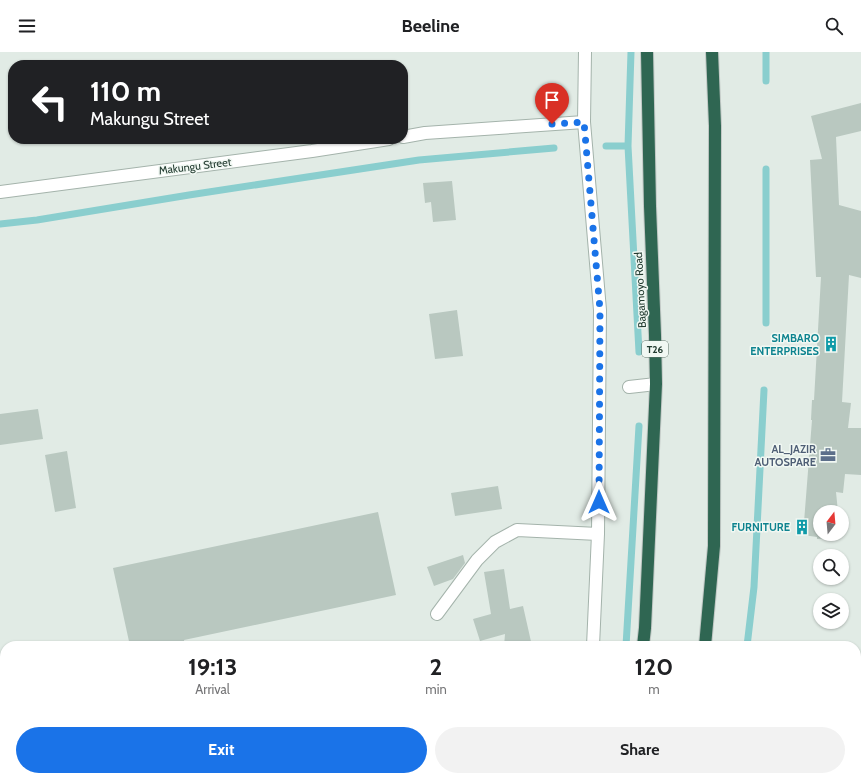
<!DOCTYPE html>
<html lang="en">
<head>
<meta charset="utf-8">
<style>
	body { margin:0; font-family:Cabin,sans-serif; background:#f2f2f2; color:#202124; height:100vh; display:flex; flex-direction:column; font-size:15px; white-space:nowrap }
	* { box-sizing:border-box; margin:0 }
	p { font-size:13px; color:#757577 }
	.icon { flex:none; width:22px; height:22px; fill:none; stroke:currentColor; stroke-width:2; stroke-linecap:round; stroke-linejoin:round }
	.map { position:relative; flex:1; overflow:hidden }
	.panel { position:absolute; left:0px; top:589px; width:861px; height:140px; display:flex; flex-direction:column; background:#fff; border-radius:16px 16px 0 0; box-shadow:0 1px 3px #0004 }
	.panel>* { flex:none }
	.banner { position:absolute; left:8px; top:8px; width:400px; height:84px; border-radius:16px; box-shadow:0 1px 3px #0004; background:#202124; color:#fff; overflow:hidden }
	.needle { width:26px; rotate:16deg }
	.buttons { position:absolute; left:813px; top:453px; display:grid; gap:8px }
	.buttons a { display:grid; place-items:center; width:36px; height:36px; border-radius:50%; background:#fff; box-shadow:0 1px 3px #0004; font-size:20px }
	.pin { position:absolute; display:grid; place-items:center; width:34px; height:34px; color:#fff; margin:-41px -17px; border-radius:50% 50% 50% 0; rotate:-45deg; box-shadow:0 0 4px #0007 }
	.pin .icon { rotate:45deg }
	.me { position:absolute; width:44px; margin:-22px; rotate:0deg; stroke-linejoin:round; filter:drop-shadow(0 0 3px #0008) }
	.turn { display:flex; align-items:center; gap:14px; height:84px; padding:0 16px; font-size:18px }
	.turn .icon { width:52px; height:52px; stroke-width:2.5 }
	.turn b { display:block; font-size:28px; line-height:34px }
	.eta { display:flex; justify-content:space-evenly; align-items:center; height:68px; text-align:center }
	.eta b { font-size:24px; font-weight:800; line-height:28px }
	.button { display:flex; gap:8px; margin-top:auto; padding:8px 16px }
	.button a { flex:1; height:46px; border-radius:24px; background:#1a73e8; color:#fff; font-size:16px; font-weight:800; line-height:46px; text-align:center }
	.button a+a { background:#f2f2f2; color:#202124 }
	header { display:flex; justify-content:space-between; align-items:center; height:52px; padding:0 16px; background:#fff; font-size:18px; font-weight:800 }
	.map>svg:first-child { display:block }
	.lines { fill:none; stroke-linecap:round; stroke-linejoin:round }
	.stream { stroke:#8acece; stroke-width:7 }
	.building { fill:#b9c8c0 }
	.minor-casing { stroke:#a4b3ab; stroke-width:14 }
	.highway-casing { stroke:#c1c8c5; stroke-width:14 }
	.minor { stroke:#fff; stroke-width:12 }
	.highway { stroke:#2f6652; stroke-width:12 }
	.route { stroke:#1a73e8; stroke-width:7; stroke-dasharray:0 12.6 }
	.labels { text-anchor:middle; stroke-width:3; stroke-linejoin:round; paint-order:stroke }
	.shield { fill:#f1f8f3; stroke:#60746a; stroke-width:1 }
	.shield-label { font-size:10px; font-weight:bold; fill:#223b30 }
	.street-label { font-size:11px; fill:#223b30; stroke:#f1f8f3 }
	.culture-label { font-size:11px; font-weight:bold; fill:#0d838f; stroke:#f1f8f3; text-anchor:end }
	.service-label { font-size:11px; font-weight:bold; fill:#4e5e75; stroke:#f1f8f3; text-anchor:end }
</style>
</head>
<body>
<header><svg class="icon" aria-label="menu" viewBox="0 0 24 24"><path d="M4 6h16M4 12h16M4 18h16"/></svg>Beeline<svg class="icon" aria-label="search" viewBox="0 0 24 24"><circle cx="10" cy="10" r="6"/><path d="M15 15l6 6"/></svg></header>
<div class="map">
<svg width="861" height="729" viewBox="0 0 861 729">
	<rect width="100%" height="100%" fill="#e1ebe5"/>
	<g class="lines">
		<path class="stream" d="M 631,0 L 628,94 L 639,300
			M 766,29 L 766,0
			M 606,94 L 628,94
			M 766,117 L 766,271
			M 0,172 L 37,168 L 189,143 L 419,108 L 554,96
			M 626,594 L 639,374
			M 747,594 L 754,535 L 764,338
			M 618,729 L 619,724
			M 732,729 L 732,724"/>
	</g>
	<path class="building" d="M 861,51 L 861,79 L 836,85 L 839,153 L 861,159 L 861,226 L 849,223 L 842,350 L 851,351 L 848,376 L 861,376 L 861,423 L 845,422 L 843,441 L 836,440 L 838,460 L 820,460 L 820,482 L 840,482 L 840,485 L 817,487 L 817,485 L 803,483 L 812,368 L 811,368 L 812,348 L 814,348 L 821,225 L 816,225 L 810,108 L 822,107 L 811,64 Z
		M 452,129 L 456,168 L 433,170 L 431,150 L 425,151 L 423,131 Z
		M 457,258 L 463,304 L 435,307 L 429,262 Z
		M 38,357 L 43,387 L 0,393 L 0,362 Z
		M 67,399 L 76,456 L 55,460 L 45,403 Z
		M 498,434 L 502,457 L 455,464 L 451,441 Z
		M 378,460 L 396,543 L 184,588 L 185,594 L 130,594 L 113,516 Z
		M 463,503 L 465,511 L 453,527 L 434,534 L 427,515 Z
		M 504,517 L 510,557 L 523,554 L 532,594 L 504,594 L 505,582 L 480,589 L 473,567 L 491,562 L 484,520 Z"/>
	<g class="lines">
		<defs>
			<path id="minor" d="M 585,0 L 584,70 L 600,258 L 598,482 L 593,594
				M 403,85 L 425,81 L 584,70
				M 0,140 L 312,99 L 389,87
				M 629,335 L 656,332
				M 437,562 L 477,508 L 495,490 L 517,478 L 598,482
				M 254,724 L 262,729
				M 586,729 L 586,724"/>
			<path id="highway" d="M 643,594 L 645,576 L 656,332 L 655,283 L 650,154 L 647,0
				M 705,594 L 714,494 L 715,74 L 712,0
				M 631,729 L 632,724
				M 692,729 L 693,724"/>
		</defs>
		<use href="#minor" class="minor-casing"/>
		<use href="#highway" class="highway-casing"/>
		<use href="#minor" class="minor"/>
		<use href="#highway" class="highway"/>
	</g>
	<g class="lines">
		<path class="route" d="M 552,72 L 584,70 L 600,258 L 599,450"/>
	</g>
	<defs>
		<symbol id="building-bare" viewBox="-9 -9 18 18"><path d="M-4-6H4V6H1V3H-1V6H-4ZM-2.5-4.3h1.7v1.8h-1.7ZM.8-4.3h1.7v1.8H.8ZM-2.5-1h1.7V.8h-1.7ZM.8-1h1.7V.8H.8Z" fill="#0f9aa8" stroke="#f1f8f3" stroke-width="2.5" paint-order="stroke"/></symbol>
		<symbol id="office-bare" viewBox="-9 -9 18 18"><path d="M-6-3h4V-5.5h4V-3h4V5H-6ZM-1-4.5V-3h2v-1.5ZM-6 0V1H6V0Z" fill="#5c6f8a" stroke="#f1f8f3" stroke-width="2.5" paint-order="stroke"/></symbol>
	</defs>
	<g fill-rule="evenodd">
		<use href="#building-bare" x="820" y="281" width="22" height="22"/>
		<use href="#office-bare" x="817" y="392" width="22" height="22"/>
		<use href="#building-bare" x="791" y="464" width="22" height="22"/>
	</g>
	<g class="labels">
		<rect class="shield" x="642" y="289" width="26" height="16" rx="3"/>
		<g class="shield-label">
			<text x="655" y="301">T26</text>
		</g>
		<g class="street-label">
			<text transform="translate(195 114) rotate(-7)" y="4">Makungu Street</text>
			<text transform="translate(640 238) rotate(-93)" y="4">Bagamoyo Road</text>
		</g>
		<g class="culture-label">
			<text x="819" y="290">SIMBARO<tspan x="819" dy="13">ENTERPRISES</tspan></text>
			<text x="790" y="479">FURNITURE</text>
		</g>
		<g class="service-label">
			<text x="816" y="401">AL_JAZIR<tspan x="816" dy="13">AUTOSPARE</tspan></text>
		</g>
	</g>
</svg>
<div class="buttons">
<a><svg class="needle" viewBox="-14 -14 28 28"><path d="M0-13l5 13h-10z" fill="#e53935"/><path d="M0 13l5-13h-10z" fill="#757577"/></svg></a>
<a><svg class="icon" aria-label="search" viewBox="0 0 24 24"><circle cx="10" cy="10" r="6"/><path d="M15 15l6 6"/></svg></a>
<a><svg class="icon" aria-label="layers" viewBox="0 0 24 24"><path d="M12 4l9 5-9 5-9-5zM3 14l9 5 9-5"/></svg></a>
</div>
<div class="pin" style="left:552px;top:72px;background:#d93025"><svg class="icon" aria-label="arrive" viewBox="0 0 24 24"><path d="M6 21V4h12l-3 4 3 4H6"/></svg></div>
<svg class="me" style="left:599px;top:450px" viewBox="-20 -20 40 40"><path d="M0-17L14 15 0 8-14 15z" fill="#1a73e8" stroke="#fff" stroke-width="4"/></svg>
<div class="banner">
<div class="turn"><svg class="icon" aria-label="left" viewBox="0 0 24 24"><path d="M17 20v-9H6M10 6l-5 5 5 5"/></svg><div><b>110 m</b>Makungu Street</div></div>
</div>
<section class="panel">
<div class="eta">
<div><b>19:13</b><p>Arrival</p></div>
<div><b>2</b><p>min</p></div>
<div><b>120</b><p>m</p></div>
</div>
<div class="button"><a>Exit</a><a>Share</a></div>
</section>
</div>
</body>
</html>
